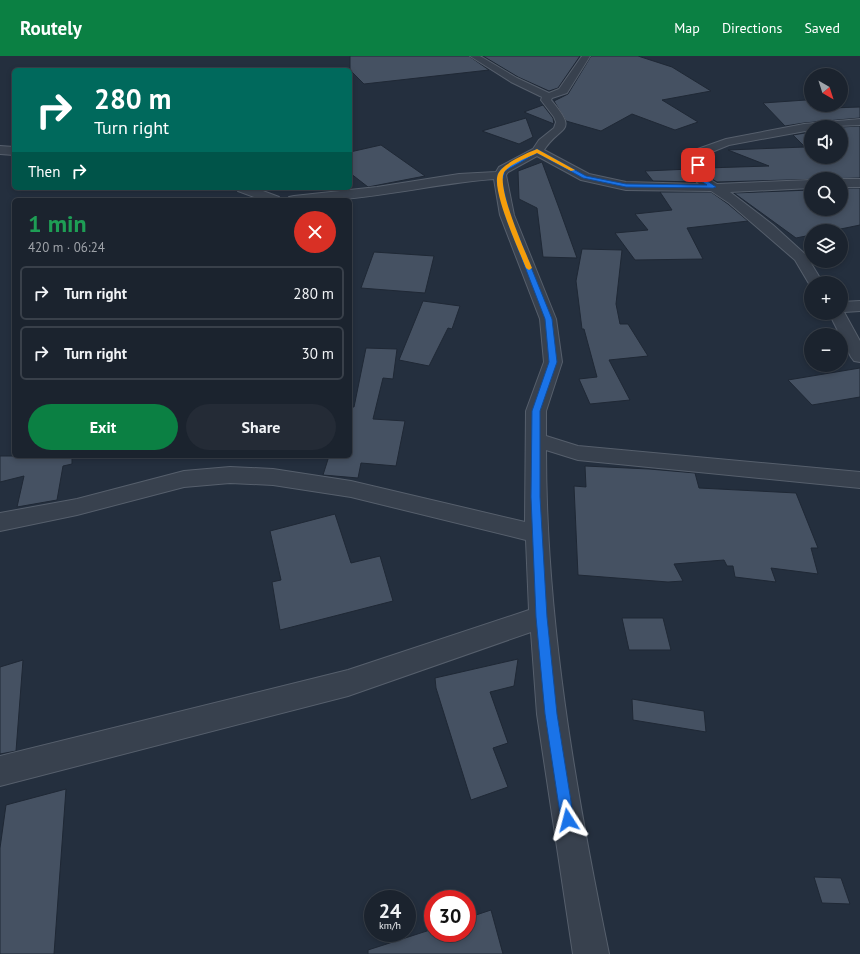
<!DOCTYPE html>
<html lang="en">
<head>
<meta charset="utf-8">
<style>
	body { margin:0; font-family:"PT Sans",sans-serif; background:#242b36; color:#f1f3f6; height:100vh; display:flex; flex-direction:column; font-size:15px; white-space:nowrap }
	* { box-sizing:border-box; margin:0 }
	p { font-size:13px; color:#a0a4aa }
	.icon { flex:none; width:22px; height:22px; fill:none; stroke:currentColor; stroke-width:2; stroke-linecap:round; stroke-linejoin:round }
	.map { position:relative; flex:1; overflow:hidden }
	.sheet { position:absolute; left:12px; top:142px; width:340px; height:260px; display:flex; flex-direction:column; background:#1b232e; border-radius:6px; box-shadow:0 2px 6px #0003,0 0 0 1px #39404a }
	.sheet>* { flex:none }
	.hud { position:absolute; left:12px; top:12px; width:340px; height:122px; border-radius:6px; box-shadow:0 2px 6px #0003,0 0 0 1px #39404a; background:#00695c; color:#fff; overflow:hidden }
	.needle { width:26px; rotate:141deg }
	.tools { position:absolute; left:804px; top:12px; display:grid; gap:8px }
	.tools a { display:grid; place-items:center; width:44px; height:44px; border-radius:50%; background:#1b232e; box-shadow:0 2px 6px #0003,0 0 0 1px #39404a; font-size:20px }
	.speed { position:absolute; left:364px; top:834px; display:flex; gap:8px; font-size:20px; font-weight:700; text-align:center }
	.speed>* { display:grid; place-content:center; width:52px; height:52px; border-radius:50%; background:#1b232e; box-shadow:0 2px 6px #0003,0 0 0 1px #39404a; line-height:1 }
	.speed small { font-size:10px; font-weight:400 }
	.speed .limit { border:6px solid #d22; background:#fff; color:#111 }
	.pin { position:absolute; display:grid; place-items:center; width:34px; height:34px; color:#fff; margin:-17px; border-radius:8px; box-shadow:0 2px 6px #0006 }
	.me { position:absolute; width:44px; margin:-22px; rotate:351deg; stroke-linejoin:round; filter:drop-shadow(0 0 3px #0008) }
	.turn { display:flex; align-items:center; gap:14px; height:84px; padding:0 16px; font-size:18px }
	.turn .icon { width:52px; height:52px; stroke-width:2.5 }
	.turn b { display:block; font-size:28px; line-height:34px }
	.then { display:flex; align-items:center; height:38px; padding:0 16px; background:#0003; gap:8px; font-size:15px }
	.round { display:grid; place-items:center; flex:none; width:42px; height:42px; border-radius:21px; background:#242b36 }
	.headline { display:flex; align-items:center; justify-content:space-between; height:68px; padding:0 16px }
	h1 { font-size:24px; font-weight:800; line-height:30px; color:#1e9e55 }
	.cta { display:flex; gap:8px; margin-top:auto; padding:8px 16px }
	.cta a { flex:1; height:46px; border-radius:24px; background:#0b8043; color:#fff; font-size:16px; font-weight:800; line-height:46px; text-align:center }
	.cta a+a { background:#242b36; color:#f1f3f6 }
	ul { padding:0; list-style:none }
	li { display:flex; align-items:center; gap:12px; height:54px; margin:0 8px 6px; padding:0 8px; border:2px solid #39404a; border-radius:6px }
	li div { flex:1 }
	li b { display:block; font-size:15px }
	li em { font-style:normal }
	header { display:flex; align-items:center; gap:24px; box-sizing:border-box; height:56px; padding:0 20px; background:#0b8043; color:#fff }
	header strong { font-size:19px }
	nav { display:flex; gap:22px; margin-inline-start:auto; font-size:14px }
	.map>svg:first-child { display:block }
	.building { fill:#455162; stroke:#1f2835 }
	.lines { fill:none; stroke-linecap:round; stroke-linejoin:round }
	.minor-casing { stroke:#565f6c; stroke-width:2 }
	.minor { fill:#38414e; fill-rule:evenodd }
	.route { fill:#1a73e8; stroke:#114b97 }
	.slow { fill:#f59e0b }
</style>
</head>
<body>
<header>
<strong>Routely</strong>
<nav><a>Map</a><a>Directions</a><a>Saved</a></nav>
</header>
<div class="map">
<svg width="860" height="898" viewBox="0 0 860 898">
	<rect width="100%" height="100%" fill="#242f3e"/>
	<path class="building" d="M 350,0 L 469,0 L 489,14 L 364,28 L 350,14 Z
		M 483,0 L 580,0 L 558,32 L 549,35 L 518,21 Z
		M 591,0 L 638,0 L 672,11 L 711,35 L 662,44 L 698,66 L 675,74 L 632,58 L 601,75 L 566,65 L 554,45 L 568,38 Z
		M 806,44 L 811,46 L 811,49 L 821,49 L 830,52 L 860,51 L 860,62 L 804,67 L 785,70 L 763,47 Z
		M 543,49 L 553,62 L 554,68 L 524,56 Z
		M 526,62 L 533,81 L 519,88 L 482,75 Z
		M 860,70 L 860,122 L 717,126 L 707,120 L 706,112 L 769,110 L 728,94 L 805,91 L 793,79 L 811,76 L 811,101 L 841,101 L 841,71 Z
		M 381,89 L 425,120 L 368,131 L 350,117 L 350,96 Z
		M 542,106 L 559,152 L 577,202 L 543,201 L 537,152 L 519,143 L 518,115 Z
		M 691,113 L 693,123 L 695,126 L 653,125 L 645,115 Z
		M 841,132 L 860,132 L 860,169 L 831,175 L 811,175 L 811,179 L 796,182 L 734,137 L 811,134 L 811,153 L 841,153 Z
		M 660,136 L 711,136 L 728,148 L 748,165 L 687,172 L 703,203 L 635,204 L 615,177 L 648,174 L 635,158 L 672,154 Z
		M 582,193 L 622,194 L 616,248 L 620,268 L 628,268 L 648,300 L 609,304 L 630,344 L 590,348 L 579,323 L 597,321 L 584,273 L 582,273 L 576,225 Z
		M 374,196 L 434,200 L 425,237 L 361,232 Z
		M 423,245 L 460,250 L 452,273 L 448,272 L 429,310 L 399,304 Z
		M 366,292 L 397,293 L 393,323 L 383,322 L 373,363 L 405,365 L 396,410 L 361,407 L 358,422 L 323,419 L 329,400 L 350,400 L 350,351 L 354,351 Z
		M 860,312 L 860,341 L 812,349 L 788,324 Z
		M 0,400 L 72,400 L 72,408 L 63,410 L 57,444 L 17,451 L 24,420 L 0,426 Z
		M 585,410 L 649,413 L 695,417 L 699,432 L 796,437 L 818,492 L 811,492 L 818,518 L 771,512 L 776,526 L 735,521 L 733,510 L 727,510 L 724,504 L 674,508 L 683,525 L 668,526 L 578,519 L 574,430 L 586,431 Z
		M 335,458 L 351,507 L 380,500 L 393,545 L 280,574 L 272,526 L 281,524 L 270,475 Z
		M 622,562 L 663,562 L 671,594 L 629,594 Z
		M 518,603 L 514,630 L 490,636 L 508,687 L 493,692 L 508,731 L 471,744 L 436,632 L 435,622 Z
		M 23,604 L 16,695 L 0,698 L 0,611 Z
		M 632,643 L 704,655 L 706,676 L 633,664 Z
		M 66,733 L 54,898 L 0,898 L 0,792 L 6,749 Z
		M 814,821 L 841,822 L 850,848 L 822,847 Z
		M 491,854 L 503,898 L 368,898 L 368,894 L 433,873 L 433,877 L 467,877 L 467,862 Z"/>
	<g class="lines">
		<defs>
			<path id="minor" d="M 470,0 L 480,0 L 517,22 L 549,37 L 559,33 L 582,0 L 590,0 L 567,37 L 552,42 L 551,44 C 579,78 561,68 544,94 L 589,118 L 626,126 L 699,128 L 694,123 L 690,98 L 692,95 L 726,83 L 804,68 L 860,63 L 860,69 L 811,71 L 811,74 L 729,89 L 702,100 L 706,121 L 717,128 L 811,124 L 811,132 L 730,136 L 773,169 L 806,199 L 823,227 L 811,227 L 811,231 L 795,204 L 729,147 L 711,135 L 626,134 L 581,124 L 537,100 L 508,116 L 506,119 L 514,159 L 556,263 L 562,306 L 546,355 L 546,380 L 578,390 L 860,416 L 860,432 L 578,404 L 546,394 C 546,564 575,732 609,898 L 573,898 L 537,658 L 531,576 L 348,640 L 0,730 L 0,700 L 348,614 L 529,554 L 526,484 L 351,441 L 273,429 L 230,427 L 184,431 L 77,459 L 0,475 L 0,457 L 77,443 L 184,415 L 230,411 L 273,413 L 351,425 L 525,466 L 526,355 L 544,306 L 540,263 L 500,159 L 494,123 C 439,127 385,141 330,144 C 316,145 302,144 287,144 L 289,141 L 294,140 L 377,131 L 459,118 L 496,116 L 499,111 L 533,93 L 539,84 L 554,72 L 556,66 L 554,61 L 541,44 L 542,41 L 511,26 Z
				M 0,90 L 14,91 L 14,99 L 0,98 Z
				M 841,123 L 860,123 L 860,131 L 841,131 Z
				M 237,132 L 255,132 L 279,141 L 281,144 L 262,144 L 238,135 Z
				M 860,245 L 860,255 L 844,256 L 860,285 L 860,306 L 854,305 L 851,301 L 829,257 L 841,257 L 841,246 Z"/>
		</defs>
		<use href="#minor" class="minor-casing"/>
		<use href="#minor" class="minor"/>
	</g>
	<path class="route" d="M 537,93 L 586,120 L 626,128 L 707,129 L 698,123 L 695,109 L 698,108 L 700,109 L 703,122 L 716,131 L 713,132 L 626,131 L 583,122 L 537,97 L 505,115 L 502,126 L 510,159 L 552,263 L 557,306 L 540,355 L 540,441 L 547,561 L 557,658 L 574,764 L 572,769 L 568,771 L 563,769 L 561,764 L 545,658 L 536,561 L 531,441 L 532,355 L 549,306 L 545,263 L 505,159 L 497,126 L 498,118 L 501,113 Z"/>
	<path class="slow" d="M 537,93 L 575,114 L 571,115 L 537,97 C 527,102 512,107 505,115 C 494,127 526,197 532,212 L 529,214 L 526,212 C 519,194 491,134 498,118 C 502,108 527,97 537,93 Z"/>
</svg>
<div class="tools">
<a><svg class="needle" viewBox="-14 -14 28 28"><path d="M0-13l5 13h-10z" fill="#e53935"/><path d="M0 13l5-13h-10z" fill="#a0a4aa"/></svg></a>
<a><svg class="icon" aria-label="sound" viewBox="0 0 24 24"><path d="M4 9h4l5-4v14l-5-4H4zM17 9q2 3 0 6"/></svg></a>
<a><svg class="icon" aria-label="search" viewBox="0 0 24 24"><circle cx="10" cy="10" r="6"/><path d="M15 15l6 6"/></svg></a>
<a><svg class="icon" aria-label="layers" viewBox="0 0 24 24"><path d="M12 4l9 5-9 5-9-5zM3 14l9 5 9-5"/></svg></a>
<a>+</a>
<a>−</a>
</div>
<div class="speed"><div>24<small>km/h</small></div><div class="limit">30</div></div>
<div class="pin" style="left:698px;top:109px;background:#d93025"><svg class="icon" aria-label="arrive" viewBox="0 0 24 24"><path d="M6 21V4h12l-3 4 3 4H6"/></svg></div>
<svg class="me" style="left:568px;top:764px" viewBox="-20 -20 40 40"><path d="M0-17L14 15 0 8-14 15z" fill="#1a73e8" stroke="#fff" stroke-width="4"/></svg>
<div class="hud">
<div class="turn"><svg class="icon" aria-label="right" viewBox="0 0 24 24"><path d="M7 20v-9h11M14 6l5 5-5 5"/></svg><div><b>280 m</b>Turn right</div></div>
<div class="then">Then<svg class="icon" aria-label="right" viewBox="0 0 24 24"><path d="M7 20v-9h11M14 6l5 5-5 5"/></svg></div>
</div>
<section class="sheet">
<div class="headline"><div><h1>1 min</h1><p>420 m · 06:24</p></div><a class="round" style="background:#d93025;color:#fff"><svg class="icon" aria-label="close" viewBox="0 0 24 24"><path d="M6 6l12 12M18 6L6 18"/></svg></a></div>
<ul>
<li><svg class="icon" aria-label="right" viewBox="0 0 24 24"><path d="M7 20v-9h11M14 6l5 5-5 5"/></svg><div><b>Turn right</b></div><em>280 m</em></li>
<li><svg class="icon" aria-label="right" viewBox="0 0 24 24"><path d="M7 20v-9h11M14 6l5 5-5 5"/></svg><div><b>Turn right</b></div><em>30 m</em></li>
</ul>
<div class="cta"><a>Exit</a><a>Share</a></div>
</section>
</div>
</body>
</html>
